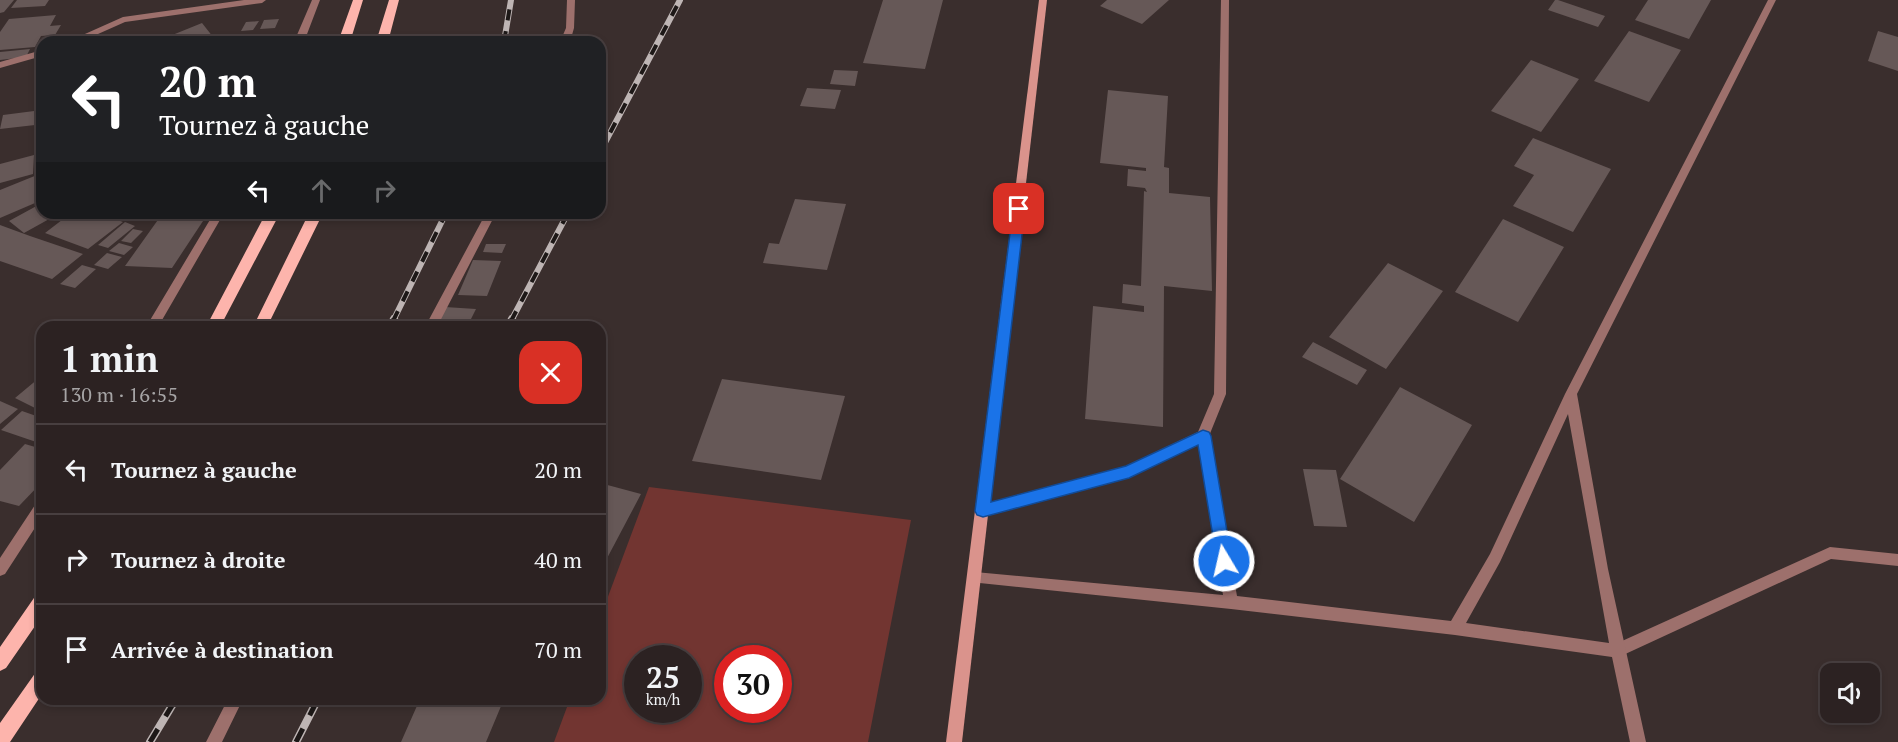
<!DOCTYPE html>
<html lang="fr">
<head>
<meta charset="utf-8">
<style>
	body { margin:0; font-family:"PT Serif",serif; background:#342a2a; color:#f1f3f6; height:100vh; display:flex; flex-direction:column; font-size:22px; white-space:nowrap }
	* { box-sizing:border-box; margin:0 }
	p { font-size:20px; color:#a6a4a5 }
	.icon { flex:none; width:33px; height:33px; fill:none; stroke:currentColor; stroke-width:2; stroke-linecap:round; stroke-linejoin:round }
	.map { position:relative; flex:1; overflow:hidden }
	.side { position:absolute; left:36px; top:321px; width:570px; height:384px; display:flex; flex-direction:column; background:#2c2222; border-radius:18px; box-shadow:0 3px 9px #0003,0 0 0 2px #483f40 }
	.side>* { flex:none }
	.hud { position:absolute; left:36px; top:36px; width:570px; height:183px; border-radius:18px; box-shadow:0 3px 9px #0003,0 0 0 2px #483f40; background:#202124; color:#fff; overflow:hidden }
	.buttons { position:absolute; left:1820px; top:663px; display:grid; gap:12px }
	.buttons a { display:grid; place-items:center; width:60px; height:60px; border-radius:12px; background:#2c2222; box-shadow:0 3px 9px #0003,0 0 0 2px #483f40; font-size:30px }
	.speed { position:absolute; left:624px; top:645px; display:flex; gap:12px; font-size:30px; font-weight:700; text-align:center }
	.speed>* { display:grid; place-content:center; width:78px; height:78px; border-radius:50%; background:#2c2222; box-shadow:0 3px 9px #0003,0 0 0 2px #483f40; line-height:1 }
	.speed small { font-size:15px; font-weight:400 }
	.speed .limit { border:9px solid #d22; background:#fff; color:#111 }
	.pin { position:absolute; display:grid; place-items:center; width:51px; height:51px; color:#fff; margin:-26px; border-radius:12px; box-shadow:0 3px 9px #0006 }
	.me { position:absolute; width:66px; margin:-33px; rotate:351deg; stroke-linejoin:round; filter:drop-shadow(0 0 4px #0008) }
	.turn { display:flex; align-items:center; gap:21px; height:126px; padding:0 24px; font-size:27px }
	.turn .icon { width:78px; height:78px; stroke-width:2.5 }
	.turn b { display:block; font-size:42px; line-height:51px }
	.lanes { display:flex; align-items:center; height:57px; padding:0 24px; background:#0003; justify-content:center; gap:30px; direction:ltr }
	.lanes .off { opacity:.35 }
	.round { display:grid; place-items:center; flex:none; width:63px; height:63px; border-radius:18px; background:#342a2a }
	.overview { display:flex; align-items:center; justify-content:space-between; height:102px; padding:0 24px }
	h1 { font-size:36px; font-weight:600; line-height:45px }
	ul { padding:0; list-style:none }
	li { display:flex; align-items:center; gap:18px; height:90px; padding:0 24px; border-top:2px solid #483f40 }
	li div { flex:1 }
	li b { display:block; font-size:22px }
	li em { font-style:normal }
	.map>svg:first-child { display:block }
	.green { fill:#723531; fill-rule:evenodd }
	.building { fill:#665857 }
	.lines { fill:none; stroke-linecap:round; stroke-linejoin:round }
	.lane { fill:#9d706c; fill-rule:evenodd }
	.street { fill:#9d706c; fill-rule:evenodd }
	.secondary { fill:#da938c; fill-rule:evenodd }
	.primary { fill:#fdb4ac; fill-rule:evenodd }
	.rail-far1-casing { stroke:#beb5b4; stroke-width:6 }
	.rail-casing { stroke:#beb5b4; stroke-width:8 }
	.rail-far1 { stroke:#1d1817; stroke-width:4; stroke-dasharray:11; stroke-linecap:butt }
	.rail { stroke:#1d1817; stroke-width:5; stroke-dasharray:15; stroke-linecap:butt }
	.route { fill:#1a73e8; stroke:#114b97; stroke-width:1.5 }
</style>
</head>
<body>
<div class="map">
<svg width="1898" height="742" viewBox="0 0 1898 742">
	<rect width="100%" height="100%" fill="#3a2e2d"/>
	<path class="green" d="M 649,487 L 911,520 L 868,742 L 554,742 L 570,699 L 600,699 L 600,618 ZM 638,658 L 688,658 L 688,710 L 638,710 ZM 728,658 L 778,658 L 778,710 L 728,710 Z"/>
	<path class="building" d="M 0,0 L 14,0 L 4,12 L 0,13 Z
		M 17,0 L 49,0 L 45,6 L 11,8 Z
		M 883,0 L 943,0 L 925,69 L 863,63 Z
		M 1107,0 L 1169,0 L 1142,24 L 1100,6 Z
		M 1555,0 L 1558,0 L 1605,16 L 1598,27 L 1548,10 Z
		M 1648,0 L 1711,0 L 1689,39 L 1635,20 Z
		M 56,15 L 50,26 L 61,25 L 55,35 L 41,36 L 35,47 L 0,50 L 0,32 L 9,19 Z
		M 279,19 L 275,28 L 260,29 L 264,20 Z
		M 259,21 L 253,30 L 241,31 L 246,22 Z
		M 202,23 L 217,42 L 162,42 L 160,40 Z
		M 1629,31 L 1681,50 L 1649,102 L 1594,81 Z
		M 1878,31 L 1898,37 L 1898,71 L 1868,61 Z
		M 30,49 L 26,57 L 0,60 L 0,52 Z
		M 1531,60 L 1579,79 L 1541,132 L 1491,111 Z
		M 834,70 L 858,71 L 855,86 L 830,84 Z
		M 807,88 L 841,90 L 835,109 L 800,106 Z
		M 1108,90 L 1168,96 L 1164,167 L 1169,168 L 1169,193 L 1210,197 L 1212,291 L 1164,286 L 1163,427 L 1085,419 L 1093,306 L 1144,312 L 1144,306 L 1122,303 L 1123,284 L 1141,286 L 1144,191 L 1147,192 L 1145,188 L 1127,186 L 1128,169 L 1146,171 L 1146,168 L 1100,163 Z
		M 42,110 L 35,125 L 0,129 L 3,115 Z
		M 1533,138 L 1611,169 L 1573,232 L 1513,206 L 1534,175 L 1514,166 Z
		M 34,155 L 33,174 L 0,183 L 0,164 Z
		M 42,173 L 42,200 L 0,218 L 0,190 Z
		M 795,199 L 846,204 L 827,270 L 763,263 L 769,243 L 779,244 Z
		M 42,203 L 42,213 L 60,213 L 24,233 L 9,221 Z
		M 71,213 L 99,213 L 123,222 L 88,249 L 45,233 Z
		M 387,213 L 431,213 L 430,217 L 385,219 Z
		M 160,217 L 205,218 L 172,268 L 125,266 Z
		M 1503,219 L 1564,247 L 1518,322 L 1455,292 Z
		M 125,222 L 135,226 L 108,248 L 98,245 Z
		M 0,225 L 30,236 L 83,254 L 52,279 L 0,261 Z
		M 133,229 L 143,231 L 131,243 L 121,241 Z
		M 119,243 L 133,247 L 124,255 L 109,251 Z
		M 486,244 L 506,244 L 502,253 L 483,252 Z
		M 107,253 L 122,257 L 108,269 L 94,265 Z
		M 473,260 L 501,261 L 487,296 L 458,295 Z
		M 1388,263 L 1443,291 L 1386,369 L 1329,337 Z
		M 82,265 L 96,269 L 75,288 L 60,284 Z
		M 445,307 L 476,309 L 467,327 L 435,327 Z
		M 1313,342 L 1367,370 L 1357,385 L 1302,357 Z
		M 39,378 L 42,379 L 42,402 L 35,408 L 15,398 Z
		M 722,379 L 845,396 L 821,480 L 692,461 Z
		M 1400,387 L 1472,425 L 1414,522 L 1340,479 Z
		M 0,401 L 18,409 L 0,424 Z
		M 22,411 L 42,418 L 42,444 L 1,430 Z
		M 25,444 L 42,449 L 42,482 L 19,506 L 0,501 L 0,470 Z
		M 1303,469 L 1336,470 L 1347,527 L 1314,526 Z
		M 600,483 L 641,494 L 604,564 L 600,563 Z
		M 420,699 L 504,699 L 486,742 L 401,742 Z"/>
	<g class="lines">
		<path class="lane" d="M 567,0 L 575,0 L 574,28 L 570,42 L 560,42 L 566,28 Z
			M 486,213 L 496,213 L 437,327 L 425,327 Z
			M 1830,547 L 1898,554 L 1898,566 L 1831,559 L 1621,656 L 1616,658 L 1611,656 L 1609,651 L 1611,646 Z
			M 228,699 L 243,699 L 222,742 L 206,742 Z"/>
		<path class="street" d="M 244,0 L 266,0 L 262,3 L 125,22 L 80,42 L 67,42 L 123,17 Z
			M 312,0 L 320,0 L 304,42 L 294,42 Z
			M 1221,0 L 1229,0 L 1226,394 L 1209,436 L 1237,596 L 1451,621 L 1490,554 L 1565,394 L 1768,0 L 1776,0 L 1577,394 L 1608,569 L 1646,742 L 1630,742 L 1612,657 L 1455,635 L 1231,609 L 970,582 L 968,578 L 970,574 L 975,572 L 1223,595 L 1198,444 L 1129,477 L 983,517 L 978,515 L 976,511 L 978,507 L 983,505 L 1126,466 L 1198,432 L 1214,394 ZM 1568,414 L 1609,643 L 1466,623 L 1500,562 Z
			M 42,50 L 42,56 L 0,68 L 0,62 Z
			M 214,213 L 224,213 L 158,327 L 146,327 Z
			M 42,500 L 42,517 L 5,574 L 0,576 L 0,558 L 37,502 Z"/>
		<path class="secondary" d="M 1039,0 L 1047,0 L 962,742 L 946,742 Z"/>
		<path class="primary" d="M 353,0 L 363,0 L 350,42 L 338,42 Z
			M 389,0 L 399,0 L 388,42 L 376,42 Z
			M 266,213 L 280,213 L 220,327 L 206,327 Z
			M 309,213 L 323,213 L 267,327 L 253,327 Z
			M 42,593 L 42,616 L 6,668 L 0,671 L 0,647 L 36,595 Z
			M 42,669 L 42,694 L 10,742 L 0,742 L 0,723 L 36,672 Z"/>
		<defs>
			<path id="rail-far1" d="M 504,42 L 511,0
				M 600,152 L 680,0
				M 393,321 L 446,213
				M 511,321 L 568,213"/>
			<path id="rail" d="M 390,327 L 394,319
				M 508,327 L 512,319
				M 150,742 L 176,699
				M 296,742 L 318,699"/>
		</defs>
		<use href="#rail-far1" class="rail-far1-casing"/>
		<use href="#rail" class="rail-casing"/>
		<use href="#rail-far1" class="rail-far1"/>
		<use href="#rail" class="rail"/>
	</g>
	<path class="route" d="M 1019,205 L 1025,209 L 991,502 L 1126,466 L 1203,430 L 1209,432 L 1211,436 L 1232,561 L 1230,566 L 1224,568 L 1219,566 L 1217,561 L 1198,445 L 1129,478 L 983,517 L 977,515 L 975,511 L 1013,209 Z"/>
</svg>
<div class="buttons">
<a><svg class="icon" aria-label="sound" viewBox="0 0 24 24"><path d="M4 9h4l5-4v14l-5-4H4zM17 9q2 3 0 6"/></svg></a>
</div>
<div class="speed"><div>25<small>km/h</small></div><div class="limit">30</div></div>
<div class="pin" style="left:1019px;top:209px;background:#d93025"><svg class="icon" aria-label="arrive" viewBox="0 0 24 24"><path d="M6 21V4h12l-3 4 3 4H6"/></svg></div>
<svg class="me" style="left:1224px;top:561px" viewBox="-20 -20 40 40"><circle r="17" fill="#1a73e8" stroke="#fff" stroke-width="3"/><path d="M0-11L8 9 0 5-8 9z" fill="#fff"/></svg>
<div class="hud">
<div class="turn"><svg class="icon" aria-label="left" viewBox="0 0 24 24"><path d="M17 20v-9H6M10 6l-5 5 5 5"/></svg><div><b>20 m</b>Tournez à gauche</div></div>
<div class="lanes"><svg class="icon" aria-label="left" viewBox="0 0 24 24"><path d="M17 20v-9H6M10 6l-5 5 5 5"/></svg><svg class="icon off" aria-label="ahead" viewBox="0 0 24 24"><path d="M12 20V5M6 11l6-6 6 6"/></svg><svg class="icon off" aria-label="right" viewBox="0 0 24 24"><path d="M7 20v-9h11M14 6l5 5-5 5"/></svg></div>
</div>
<section class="side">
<div class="overview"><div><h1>1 min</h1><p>130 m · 16:55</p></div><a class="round" style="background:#d93025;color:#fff"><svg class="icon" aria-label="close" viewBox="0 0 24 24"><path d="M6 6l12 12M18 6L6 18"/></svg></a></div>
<ul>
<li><svg class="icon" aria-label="left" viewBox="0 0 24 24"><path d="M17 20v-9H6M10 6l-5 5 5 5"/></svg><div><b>Tournez à gauche</b></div><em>20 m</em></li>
<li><svg class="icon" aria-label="right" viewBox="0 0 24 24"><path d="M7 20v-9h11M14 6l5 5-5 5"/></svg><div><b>Tournez à droite</b></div><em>40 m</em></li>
<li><svg class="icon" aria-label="arrive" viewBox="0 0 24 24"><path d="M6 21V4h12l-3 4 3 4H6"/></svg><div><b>Arrivée à destination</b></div><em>70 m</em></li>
</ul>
</section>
</div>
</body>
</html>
